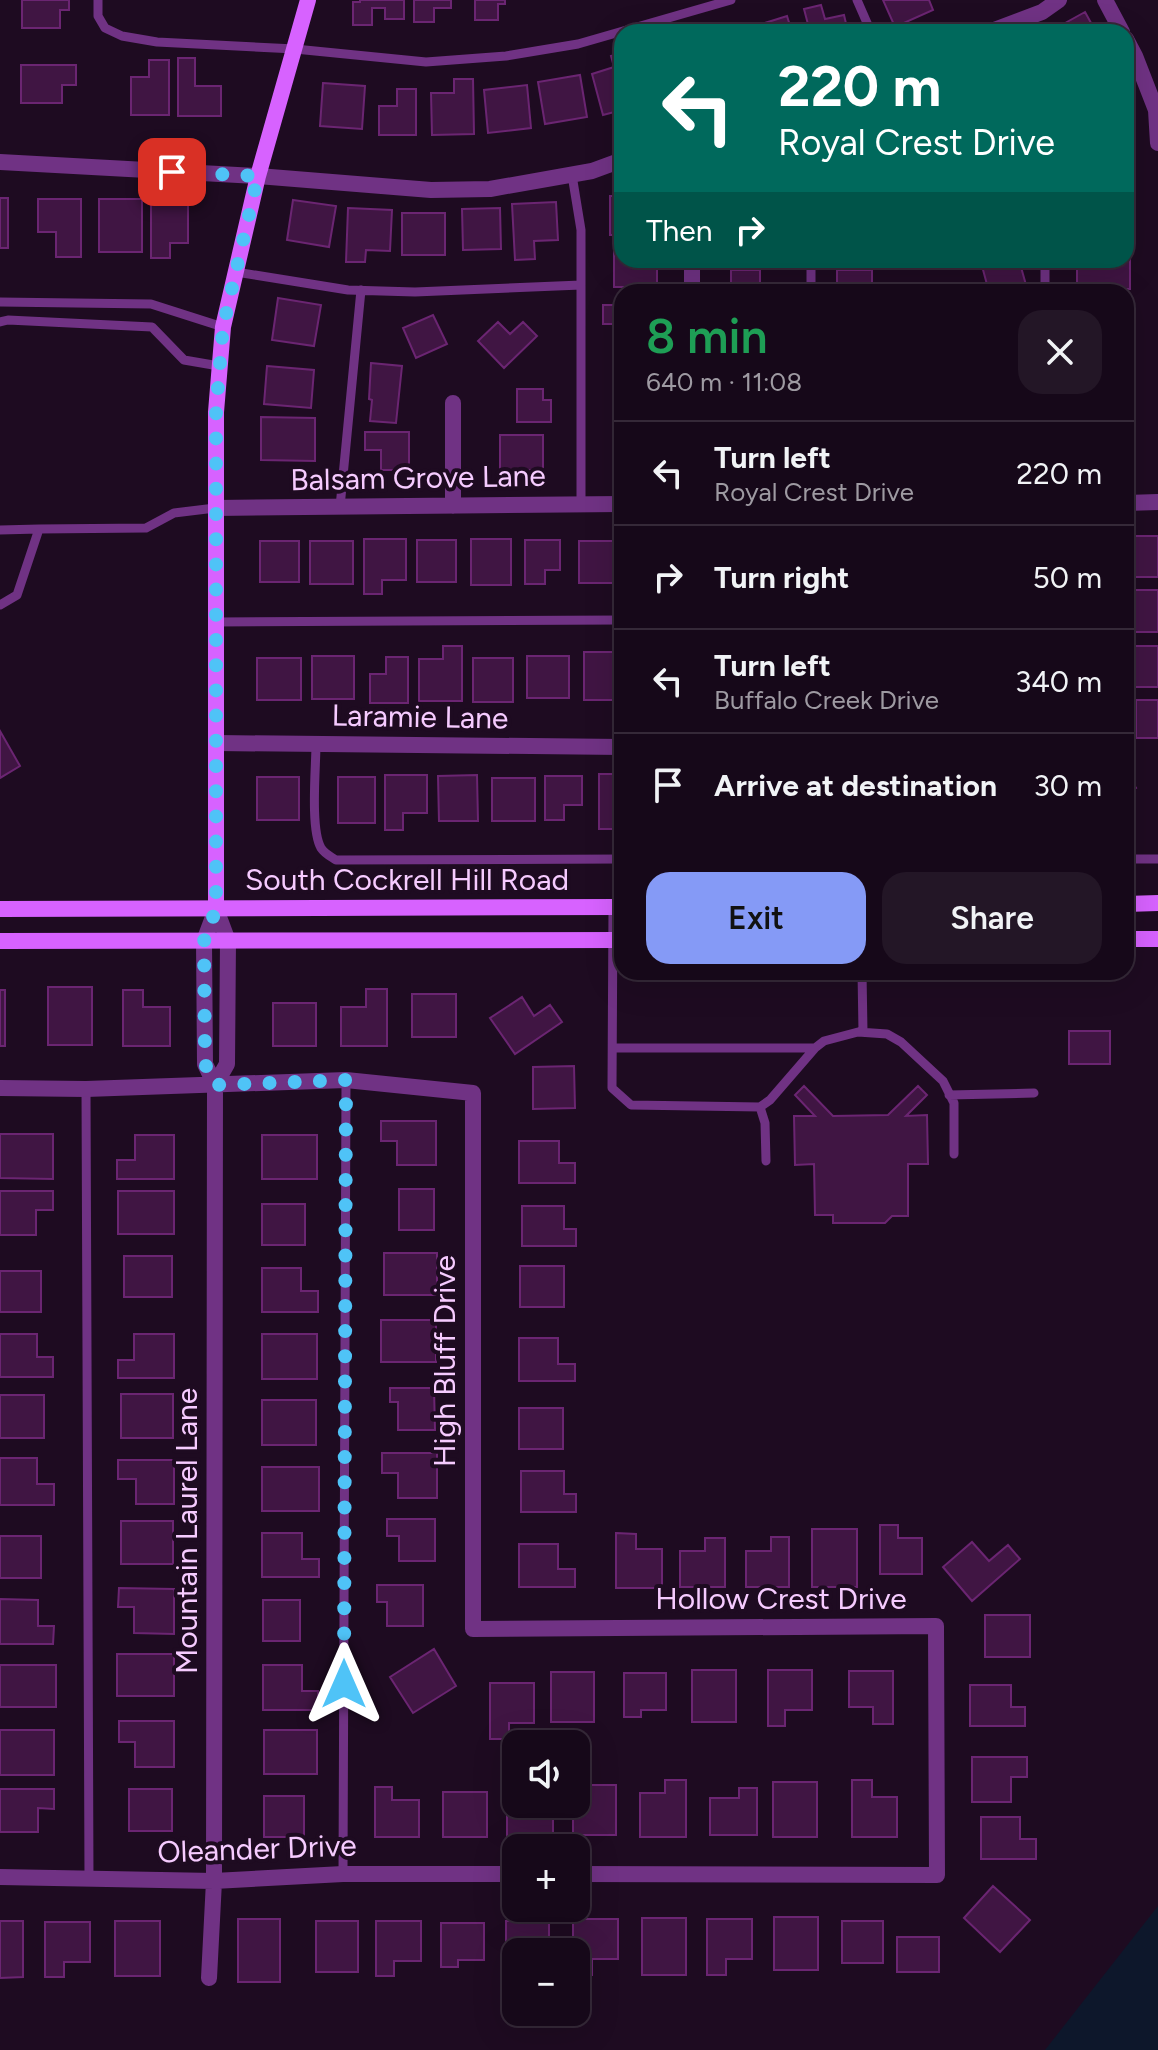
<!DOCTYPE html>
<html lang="en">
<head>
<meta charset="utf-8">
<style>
	body { margin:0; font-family:Figtree,sans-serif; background:#231626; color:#f1f3f6; height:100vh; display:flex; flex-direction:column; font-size:30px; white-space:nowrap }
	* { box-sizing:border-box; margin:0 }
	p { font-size:26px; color:#9e9aa2 }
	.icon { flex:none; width:44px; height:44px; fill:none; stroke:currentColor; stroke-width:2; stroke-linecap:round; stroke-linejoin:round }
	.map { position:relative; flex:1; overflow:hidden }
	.drawer { position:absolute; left:614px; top:284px; width:520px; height:696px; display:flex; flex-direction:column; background:#160819; border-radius:24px; box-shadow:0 8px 32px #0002,0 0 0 2px #352938 }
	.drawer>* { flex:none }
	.guide { position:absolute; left:614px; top:24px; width:520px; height:244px; border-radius:24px; box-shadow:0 8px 32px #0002,0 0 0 2px #352938; background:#00695c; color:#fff; overflow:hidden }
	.controls { position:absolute; left:502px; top:1730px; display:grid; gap:16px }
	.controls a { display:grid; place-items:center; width:88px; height:88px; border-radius:16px; background:#160819; box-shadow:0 8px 32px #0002,0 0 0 2px #352938; font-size:40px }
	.pin { position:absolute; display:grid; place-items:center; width:68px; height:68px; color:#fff; margin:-34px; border-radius:16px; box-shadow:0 4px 12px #0006 }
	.me { position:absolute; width:88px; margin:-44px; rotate:0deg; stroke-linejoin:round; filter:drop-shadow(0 0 6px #0008) }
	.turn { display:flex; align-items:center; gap:28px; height:168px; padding:0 32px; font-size:36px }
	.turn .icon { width:104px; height:104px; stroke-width:2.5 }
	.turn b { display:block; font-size:56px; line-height:68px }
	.then { display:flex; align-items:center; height:76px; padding:0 32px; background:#0003; gap:16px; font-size:30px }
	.round { display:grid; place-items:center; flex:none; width:84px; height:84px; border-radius:24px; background:#231626 }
	.overview { display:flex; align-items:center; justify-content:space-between; height:136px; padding:0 32px }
	h1 { font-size:48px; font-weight:600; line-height:60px; color:#1e9e55 }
	.button { display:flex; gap:16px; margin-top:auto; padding:16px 32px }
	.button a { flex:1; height:92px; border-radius:24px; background:#859af6; color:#111; font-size:32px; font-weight:600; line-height:92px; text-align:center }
	.button a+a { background:#231626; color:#f1f3f6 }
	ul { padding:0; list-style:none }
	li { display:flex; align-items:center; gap:24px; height:104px; padding:0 32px; border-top:2px solid #352938 }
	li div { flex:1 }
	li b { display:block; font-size:30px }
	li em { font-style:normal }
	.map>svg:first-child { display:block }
	.green { fill:#0d172b }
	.building { fill:#401543; stroke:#6b2572; stroke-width:2 }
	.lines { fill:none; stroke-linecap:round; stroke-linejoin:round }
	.lane { stroke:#703284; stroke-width:9 }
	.street { stroke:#703284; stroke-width:16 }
	.secondary { stroke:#d762ff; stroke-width:16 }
	.route { stroke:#4fc3f7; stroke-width:14; stroke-dasharray:0 25.2 }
	.labels { text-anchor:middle; stroke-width:8; stroke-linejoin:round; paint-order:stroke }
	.street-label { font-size:30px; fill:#f6cbff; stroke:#1e0b21 }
</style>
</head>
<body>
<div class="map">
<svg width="1158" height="2050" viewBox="0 0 1158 2050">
	<rect width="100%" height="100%" fill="#1e0b21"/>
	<path class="green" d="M 1158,1906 L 1158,2050 L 1044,2050 L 1045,2050 Z"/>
	<path class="building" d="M 22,0 L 69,0 L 69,10 L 60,10 L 60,28 L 22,28 Z
		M 360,0 L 404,0 L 404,19 L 385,19 L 385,8 L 372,8 L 372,25 L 353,25 L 353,2 L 360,2 Z
		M 414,0 L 451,0 L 451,8 L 434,8 L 434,22 L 414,22 Z
		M 475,0 L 505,0 L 505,4 L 498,4 L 498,20 L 475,20 Z
		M 883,0 L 929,0 L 933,10 L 895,27 Z
		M 821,5 L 825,19 L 844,15 L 848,32 L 810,32 L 804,9 Z
		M 1085,12 L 1096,32 L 1049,32 Z
		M 787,16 L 792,32 L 751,32 L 749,28 Z
		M 622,53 L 622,110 L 603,115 L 592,74 L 614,67 L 611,56 Z
		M 178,58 L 195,58 L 195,86 L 221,86 L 221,116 L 178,116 Z
		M 149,60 L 169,60 L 169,115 L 131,115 L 131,77 L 149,77 Z
		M 21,65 L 76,65 L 76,85 L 62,85 L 62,103 L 21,103 Z
		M 580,75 L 587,117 L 545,124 L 538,82 Z
		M 454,79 L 473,79 L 474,134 L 432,135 L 431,93 L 454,93 Z
		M 323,83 L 365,86 L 362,129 L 320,126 Z
		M 527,85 L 531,128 L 488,133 L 484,90 Z
		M 397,89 L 416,89 L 416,135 L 379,135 L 379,106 L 397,106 Z
		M 1126,189 L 1129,189 L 1129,232 L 1126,232 Z
		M 610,196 L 622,196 L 622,235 L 610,235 Z
		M 0,198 L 8,198 L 8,248 L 0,248 Z
		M 38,199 L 81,199 L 81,257 L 56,257 L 56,232 L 38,232 Z
		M 99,199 L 142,199 L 142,252 L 99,252 Z
		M 293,200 L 336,206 L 329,247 L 287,240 Z
		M 151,201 L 188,201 L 188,243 L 170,243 L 170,258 L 151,258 Z
		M 556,202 L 558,240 L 534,241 L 535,259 L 515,260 L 512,204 Z
		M 348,208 L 392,210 L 390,251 L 366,250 L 365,262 L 346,262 Z
		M 500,208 L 501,249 L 463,250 L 462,209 Z
		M 402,213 L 445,213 L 445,255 L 402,255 Z
		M 1126,247 L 1130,247 L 1130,289 L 1077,289 L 1077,260 L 1126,260 Z
		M 614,248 L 622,248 L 622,260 L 657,260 L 657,287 L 614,287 Z
		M 1004,260 L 1019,260 L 1028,292 L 989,292 L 982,266 Z
		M 731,270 L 760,270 L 760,285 L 777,285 L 777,292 L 731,292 Z
		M 837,270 L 872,270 L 872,292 L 837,292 Z
		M 278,298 L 321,305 L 314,346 L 272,340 Z
		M 603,305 L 622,305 L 622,348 L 616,348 L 616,324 L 603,324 Z
		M 1126,305 L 1130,305 L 1130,348 L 1126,348 Z
		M 433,315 L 447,344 L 416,358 L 403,328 Z
		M 498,322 L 510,334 L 523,322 L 537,336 L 504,368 L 478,341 Z
		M 1126,360 L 1129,360 L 1129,402 L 1126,402 Z
		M 371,363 L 402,366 L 396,423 L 370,421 L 372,400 L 369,399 Z
		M 613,363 L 622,363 L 622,404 L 613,404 Z
		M 267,366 L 314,370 L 311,408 L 264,404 Z
		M 517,389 L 543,389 L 543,400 L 551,400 L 551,422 L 517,422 Z
		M 261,417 L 315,418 L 315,461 L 261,460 Z
		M 1126,419 L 1129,419 L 1129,461 L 1126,461 Z
		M 613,424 L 622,424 L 622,442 L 613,442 Z
		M 365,432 L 409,432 L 409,470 L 381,470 L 381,450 L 365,450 Z
		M 500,435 L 543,435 L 543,470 L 500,470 Z
		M 1129,536 L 1158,536 L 1158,577 L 1129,577 Z
		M 364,539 L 406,539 L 406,580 L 382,580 L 382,594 L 364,594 Z
		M 471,539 L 511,539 L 511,585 L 471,585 Z
		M 417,540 L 456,540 L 456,582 L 417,582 Z
		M 525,540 L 560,540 L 560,570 L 545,570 L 545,584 L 525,584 Z
		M 260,541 L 299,541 L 299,582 L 260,582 Z
		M 310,541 L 353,541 L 353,584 L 310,584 Z
		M 579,541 L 621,541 L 621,583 L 579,583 Z
		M 1126,590 L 1158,590 L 1158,632 L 1126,632 Z
		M 443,646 L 462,646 L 462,701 L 419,701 L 419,659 L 443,659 Z
		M 1128,646 L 1158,646 L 1158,687 L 1128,687 Z
		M 584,652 L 622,652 L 622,700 L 584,700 Z
		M 312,656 L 354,656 L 354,699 L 312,699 Z
		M 527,656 L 569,656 L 569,698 L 527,698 Z
		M 386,657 L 408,657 L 408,703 L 370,703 L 370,674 L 386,674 Z
		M 257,658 L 301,658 L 301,700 L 257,700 Z
		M 473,658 L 513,658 L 513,702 L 473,702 Z
		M 1136,700 L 1158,700 L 1158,738 L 1136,738 Z
		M 0,731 L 20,766 L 0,778 Z
		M 1126,772 L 1136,788 L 1126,794 Z
		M 599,774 L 622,774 L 622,816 L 619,816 L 619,829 L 599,829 Z
		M 385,775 L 427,775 L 427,813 L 403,813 L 403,830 L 385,830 Z
		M 477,775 L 478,821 L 439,821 L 438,776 Z
		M 545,776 L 582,776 L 582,805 L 564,805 L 564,820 L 545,820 Z
		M 257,777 L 299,777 L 299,820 L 257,820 Z
		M 338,777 L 375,777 L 375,823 L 338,823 Z
		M 492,778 L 535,778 L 535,821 L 492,821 Z
		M 48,987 L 92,987 L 92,1045 L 48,1045 Z
		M 366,989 L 387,989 L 387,1046 L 341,1046 L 341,1007 L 366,1007 Z
		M 0,990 L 5,990 L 5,1046 L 0,1046 Z
		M 123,990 L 143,990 L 143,1007 L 170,1007 L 170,1046 L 123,1046 Z
		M 412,994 L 456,994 L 456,1037 L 412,1037 Z
		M 522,997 L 534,1016 L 550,1005 L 562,1022 L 515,1054 L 490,1018 Z
		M 273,1003 L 316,1003 L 316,1046 L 273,1046 Z
		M 1069,1031 L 1110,1031 L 1110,1064 L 1069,1064 Z
		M 574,1066 L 575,1108 L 533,1109 L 533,1067 Z
		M 804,1086 L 833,1116 L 888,1115 L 918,1086 L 927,1095 L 906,1116 L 927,1115 L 928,1164 L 908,1164 L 908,1216 L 892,1216 L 885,1223 L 833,1223 L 833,1215 L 815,1215 L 814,1164 L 795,1165 L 794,1116 L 815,1116 L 795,1095 Z
		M 381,1121 L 436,1121 L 436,1165 L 397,1165 L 397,1141 L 381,1141 Z
		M 0,1134 L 53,1134 L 53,1179 L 0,1178 Z
		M 135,1135 L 174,1135 L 174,1179 L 117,1179 L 117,1160 L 135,1160 Z
		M 262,1135 L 317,1135 L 317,1179 L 262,1179 Z
		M 519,1141 L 559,1141 L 559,1163 L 575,1163 L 575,1183 L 519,1183 Z
		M 399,1189 L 434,1189 L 434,1230 L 399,1230 Z
		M 0,1191 L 53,1191 L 53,1210 L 36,1210 L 36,1235 L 0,1235 Z
		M 118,1191 L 174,1191 L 174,1234 L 118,1234 Z
		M 262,1204 L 305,1204 L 305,1245 L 262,1245 Z
		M 522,1206 L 564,1206 L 564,1229 L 576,1229 L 576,1246 L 522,1246 Z
		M 384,1253 L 437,1253 L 437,1295 L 384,1295 Z
		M 124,1256 L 172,1256 L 172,1297 L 124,1297 Z
		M 520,1266 L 564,1266 L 564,1307 L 520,1307 Z
		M 262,1268 L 301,1268 L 301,1291 L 318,1291 L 318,1312 L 262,1312 Z
		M 0,1271 L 41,1271 L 41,1312 L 0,1312 Z
		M 381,1320 L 436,1320 L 436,1362 L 381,1362 Z
		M 0,1334 L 37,1334 L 37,1357 L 53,1357 L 53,1377 L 0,1377 Z
		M 134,1334 L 174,1334 L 174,1378 L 118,1378 L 118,1360 L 134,1360 Z
		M 262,1334 L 317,1334 L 317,1379 L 262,1379 Z
		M 519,1338 L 558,1338 L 558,1364 L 575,1364 L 575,1381 L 519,1381 Z
		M 390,1388 L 434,1388 L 435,1430 L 398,1430 L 398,1402 L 390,1402 Z
		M 121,1394 L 173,1394 L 173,1438 L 121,1438 Z
		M 0,1395 L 44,1395 L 44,1438 L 0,1438 Z
		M 262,1400 L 316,1400 L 316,1445 L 262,1445 Z
		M 519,1408 L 563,1408 L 563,1449 L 519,1449 Z
		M 382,1453 L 437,1453 L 437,1498 L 398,1498 L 398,1473 L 382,1473 Z
		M 0,1458 L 37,1458 L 37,1484 L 54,1484 L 54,1505 L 0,1505 Z
		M 118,1460 L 174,1460 L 174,1504 L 136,1504 L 136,1479 L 118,1479 Z
		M 262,1467 L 319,1467 L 319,1511 L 262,1511 Z
		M 521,1471 L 564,1471 L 564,1494 L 576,1494 L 576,1512 L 521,1512 Z
		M 387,1519 L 435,1519 L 435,1561 L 399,1561 L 399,1536 L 387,1536 Z
		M 121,1521 L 173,1521 L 173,1564 L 121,1564 Z
		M 880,1525 L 898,1525 L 898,1538 L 922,1538 L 922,1574 L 880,1574 Z
		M 812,1529 L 857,1529 L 857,1587 L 812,1587 Z
		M 262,1533 L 302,1533 L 302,1559 L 319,1559 L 319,1577 L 262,1577 Z
		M 616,1533 L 636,1534 L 636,1549 L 662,1549 L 662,1588 L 616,1588 Z
		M 0,1536 L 41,1536 L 41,1578 L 0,1578 Z
		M 771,1537 L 789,1537 L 789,1587 L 746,1587 L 746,1551 L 771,1551 Z
		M 705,1538 L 725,1538 L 725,1587 L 680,1587 L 680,1551 L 705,1551 Z
		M 972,1542 L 989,1561 L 1008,1545 L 1020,1559 L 972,1601 L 943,1567 Z
		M 519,1544 L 558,1544 L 558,1569 L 575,1569 L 575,1587 L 519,1587 Z
		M 377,1585 L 423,1585 L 423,1626 L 387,1626 L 387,1602 L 377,1602 Z
		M 119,1588 L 174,1589 L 174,1634 L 134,1633 L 134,1607 L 118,1607 Z
		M 0,1599 L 38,1600 L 38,1626 L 54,1626 L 53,1644 L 0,1644 Z
		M 263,1600 L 300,1600 L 300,1641 L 263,1641 Z
		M 985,1615 L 1030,1615 L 1030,1657 L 985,1657 Z
		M 434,1649 L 456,1686 L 413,1713 L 390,1677 Z
		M 117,1654 L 174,1654 L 174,1696 L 117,1696 Z
		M 0,1665 L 56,1665 L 56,1707 L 0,1707 Z
		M 263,1665 L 302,1665 L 302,1691 L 318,1691 L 318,1710 L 263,1710 Z
		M 692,1670 L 736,1670 L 736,1722 L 692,1722 Z
		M 768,1670 L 812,1670 L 812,1710 L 785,1710 L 785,1726 L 768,1726 Z
		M 849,1671 L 893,1671 L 893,1724 L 873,1724 L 873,1707 L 849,1707 Z
		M 551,1672 L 594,1672 L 594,1722 L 551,1722 Z
		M 624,1673 L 666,1673 L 666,1710 L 641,1710 L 641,1717 L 624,1717 Z
		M 490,1683 L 534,1683 L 534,1723 L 509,1723 L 509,1739 L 490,1739 Z
		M 970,1685 L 1011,1685 L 1011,1707 L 1025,1707 L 1025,1726 L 970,1726 Z
		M 119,1721 L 174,1721 L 174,1767 L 135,1767 L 135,1742 L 119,1742 Z
		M 0,1730 L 54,1730 L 54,1775 L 0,1775 Z
		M 264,1730 L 317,1730 L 317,1774 L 264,1774 Z
		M 972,1757 L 1027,1757 L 1027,1777 L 1011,1777 L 1011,1802 L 972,1802 Z
		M 665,1780 L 686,1780 L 686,1837 L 640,1837 L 640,1793 L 665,1793 Z
		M 852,1780 L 872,1780 L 872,1797 L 897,1797 L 897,1837 L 852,1837 Z
		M 773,1782 L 817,1782 L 817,1837 L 773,1837 Z
		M 576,1785 L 616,1785 L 616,1835 L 573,1835 L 573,1804 L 576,1804 Z
		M 375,1787 L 392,1787 L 392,1800 L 419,1800 L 419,1837 L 375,1837 Z
		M 739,1788 L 757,1788 L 757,1835 L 710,1835 L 710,1798 L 739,1798 Z
		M 0,1789 L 54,1789 L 54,1809 L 38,1808 L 38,1832 L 0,1832 Z
		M 129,1789 L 172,1789 L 172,1831 L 129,1831 Z
		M 443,1792 L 487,1792 L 487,1837 L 443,1837 Z
		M 264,1796 L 304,1796 L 304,1837 L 264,1837 Z
		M 507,1798 L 516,1798 L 516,1804 L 553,1804 L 553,1837 L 507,1837 Z
		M 981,1817 L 1020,1817 L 1020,1839 L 1036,1839 L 1036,1859 L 981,1859 Z
		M 993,1886 L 1030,1920 L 1000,1952 L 964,1918 Z
		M 774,1917 L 818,1917 L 818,1970 L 774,1970 Z
		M 642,1918 L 686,1918 L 686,1975 L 642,1975 Z
		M 238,1919 L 280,1919 L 280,1982 L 238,1982 Z
		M 573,1919 L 618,1919 L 618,1959 L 592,1959 L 592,1975 L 576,1975 L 576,1952 L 573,1952 Z
		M 707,1919 L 752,1919 L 752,1959 L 726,1959 L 726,1975 L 707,1975 Z
		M 0,1921 L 23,1921 L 23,1977 L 0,1978 Z
		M 115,1921 L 160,1921 L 160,1976 L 115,1976 Z
		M 316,1921 L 358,1921 L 358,1972 L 316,1972 Z
		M 376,1921 L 421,1921 L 421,1961 L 394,1961 L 394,1976 L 376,1976 Z
		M 506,1921 L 549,1921 L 549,1952 L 516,1952 L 516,1957 L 506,1957 Z
		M 842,1921 L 883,1921 L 883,1963 L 842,1963 Z
		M 45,1922 L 90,1922 L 90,1962 L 64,1962 L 64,1977 L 45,1977 Z
		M 441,1923 L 484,1923 L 484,1960 L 458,1960 L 458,1967 L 441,1967 Z
		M 897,1937 L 939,1937 L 939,1972 L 897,1972 Z"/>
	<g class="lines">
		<path class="lane" d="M 98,0 L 98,16 L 105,28 L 122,36 L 157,42 L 295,49 L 426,62 L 506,56 L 578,44 L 731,0
			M 857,0 L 871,32
			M 572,175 L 581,230 L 581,505
			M 1045,260 L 1045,292
			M 236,272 L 348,290 L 415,292 L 581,285
			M 811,292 L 811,260
			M 0,302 L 151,304 L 223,327
			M 0,322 L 8,320 L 152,327 L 184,360 L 219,366
			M 340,507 L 361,290
			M 0,530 L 39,529
			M 0,605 L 17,595 L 39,529 L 146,528 L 174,513 L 215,508
			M 216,622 L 622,620
			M 316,744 C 316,767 310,829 321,848 C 325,854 330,856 336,860 L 622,859
			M 1126,859 L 1158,859
			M 613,907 L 612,1088 L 631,1105 L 760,1107 L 770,1100 L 815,1048 L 824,1041 L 858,1032 L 887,1034 L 901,1042 L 943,1081 L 954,1103 L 954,1154
			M 862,972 L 863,1032
			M 613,1048 L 815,1048
			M 86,1089 L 89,1879
			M 949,1095 L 1034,1093
			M 760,1107 L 765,1123 L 766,1161
			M 343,1874 L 346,1080"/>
		<path class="street" d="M 1105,0 L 1122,32
			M 989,32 L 1042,12 L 1059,0
			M 1126,39 L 1135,56 L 1156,110 L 1158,143
			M 0,162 L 258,176 L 431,190 L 490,189 L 592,171 L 622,160
			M 692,292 L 692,260
			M 453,403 L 453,506
			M 1126,503 L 1158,502
			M 215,508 L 622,504
			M 217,743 L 622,747
			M 215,1085 L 227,1064 L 228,941 L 216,909
			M 0,1088 L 86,1089 L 346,1080 L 473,1093 L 473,1629 L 936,1626 L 937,1875 L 576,1874
			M 0,1877 L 214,1881 L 343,1874 L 516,1874
			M 209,1978 L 214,1881 L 215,1085 L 205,1064 L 204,941 L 216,909"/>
		<path class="secondary" d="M 1126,904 L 1158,903
			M 0,909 L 622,907
			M 216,909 L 216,412 L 223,327 L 258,176 L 308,0
			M 1126,939 L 1158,939
			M 0,941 L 622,940"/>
	</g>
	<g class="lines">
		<path class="route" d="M 172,172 L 258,176 L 223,327 L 216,412 L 216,909 L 204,941 L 205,1064 L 215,1085 L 346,1080 L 344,1684"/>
	</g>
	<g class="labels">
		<g class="street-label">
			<text transform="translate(418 478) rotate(-1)" y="10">Balsam Grove Lane</text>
			<text transform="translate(420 717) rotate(1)" y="10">Laramie Lane</text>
			<text x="407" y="890">South Cockrell Hill Road</text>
			<text transform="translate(445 1361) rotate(-90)" y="10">High Bluff Drive</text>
			<text transform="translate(187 1531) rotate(-90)" y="10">Mountain Laurel Lane</text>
			<text x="781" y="1609">Hollow Crest Drive</text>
			<text transform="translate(257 1849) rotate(-2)" y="10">Oleander Drive</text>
		</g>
	</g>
</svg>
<div class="controls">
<a><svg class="icon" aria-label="sound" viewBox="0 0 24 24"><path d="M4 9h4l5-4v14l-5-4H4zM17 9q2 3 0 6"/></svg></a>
<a>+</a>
<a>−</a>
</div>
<div class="pin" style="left:172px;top:172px;background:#d93025"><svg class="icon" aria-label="arrive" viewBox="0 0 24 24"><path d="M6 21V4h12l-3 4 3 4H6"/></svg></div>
<svg class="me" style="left:344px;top:1684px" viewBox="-20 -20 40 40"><path d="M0-17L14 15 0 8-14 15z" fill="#4fc3f7" stroke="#fff" stroke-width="4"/></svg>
<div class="guide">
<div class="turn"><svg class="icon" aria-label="left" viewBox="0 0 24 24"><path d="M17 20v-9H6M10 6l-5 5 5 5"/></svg><div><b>220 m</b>Royal Crest Drive</div></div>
<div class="then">Then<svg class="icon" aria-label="right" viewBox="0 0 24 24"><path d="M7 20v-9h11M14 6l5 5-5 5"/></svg></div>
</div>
<section class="drawer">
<div class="overview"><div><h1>8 min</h1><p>640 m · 11:08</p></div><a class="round"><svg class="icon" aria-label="close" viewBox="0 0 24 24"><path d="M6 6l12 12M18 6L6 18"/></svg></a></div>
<ul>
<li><svg class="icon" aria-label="left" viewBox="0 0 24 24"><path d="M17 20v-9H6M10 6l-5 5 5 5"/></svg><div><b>Turn left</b><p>Royal Crest Drive</p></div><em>220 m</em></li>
<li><svg class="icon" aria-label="right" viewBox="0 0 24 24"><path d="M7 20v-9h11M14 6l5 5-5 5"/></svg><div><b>Turn right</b></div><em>50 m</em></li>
<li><svg class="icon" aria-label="left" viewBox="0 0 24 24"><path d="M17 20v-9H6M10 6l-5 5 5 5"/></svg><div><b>Turn left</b><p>Buffalo Creek Drive</p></div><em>340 m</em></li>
<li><svg class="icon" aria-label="arrive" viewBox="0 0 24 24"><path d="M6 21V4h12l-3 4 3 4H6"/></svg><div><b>Arrive at destination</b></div><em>30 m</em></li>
</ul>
<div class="button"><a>Exit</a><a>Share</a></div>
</section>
</div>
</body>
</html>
